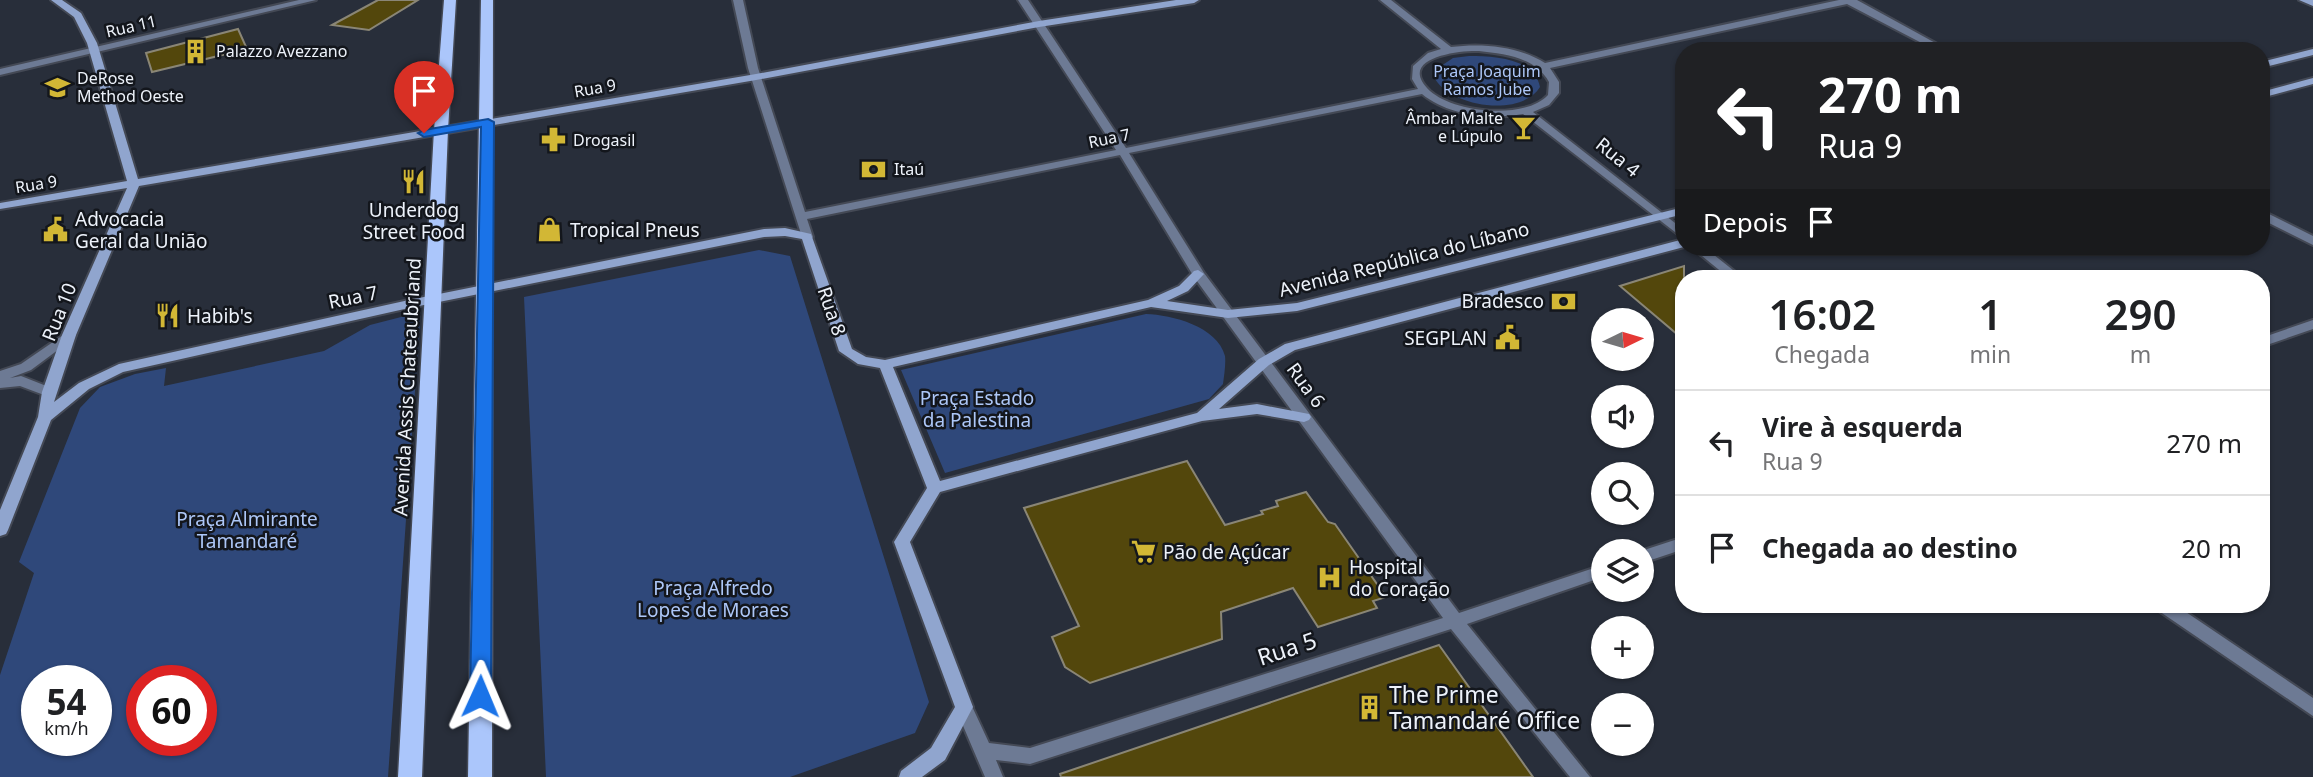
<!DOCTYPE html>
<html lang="pt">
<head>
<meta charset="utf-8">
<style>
	body { margin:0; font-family:"Noto Sans",sans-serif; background:#f6f6f6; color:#202124; height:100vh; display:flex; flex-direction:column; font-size:26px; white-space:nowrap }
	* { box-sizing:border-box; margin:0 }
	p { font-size:23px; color:#757577 }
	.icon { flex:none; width:38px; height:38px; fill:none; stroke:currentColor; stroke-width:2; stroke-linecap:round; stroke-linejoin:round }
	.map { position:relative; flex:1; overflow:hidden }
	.details { position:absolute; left:1675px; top:270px; width:595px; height:343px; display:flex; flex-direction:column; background:#fff; border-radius:28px; box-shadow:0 2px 5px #0004 }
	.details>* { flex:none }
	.guide { position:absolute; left:1675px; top:42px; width:595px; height:214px; border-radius:28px; box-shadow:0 2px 5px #0004; background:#202124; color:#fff; overflow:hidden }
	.needle { width:46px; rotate:85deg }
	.buttons { position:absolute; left:1591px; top:308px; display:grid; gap:14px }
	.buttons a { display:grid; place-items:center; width:63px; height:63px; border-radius:50%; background:#fff; box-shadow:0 2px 5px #0004; font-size:35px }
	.speed { position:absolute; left:21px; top:665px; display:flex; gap:14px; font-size:35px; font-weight:700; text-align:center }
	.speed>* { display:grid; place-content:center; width:91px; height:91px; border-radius:50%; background:#fff; box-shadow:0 2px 5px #0004; line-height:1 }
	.speed small { font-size:18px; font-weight:400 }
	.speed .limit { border:10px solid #d22; background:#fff; color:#111 }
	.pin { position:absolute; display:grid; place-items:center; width:60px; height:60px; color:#fff; margin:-72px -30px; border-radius:50% 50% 50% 0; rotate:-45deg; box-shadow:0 0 7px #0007 }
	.pin .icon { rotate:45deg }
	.me { position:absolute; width:77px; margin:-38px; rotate:1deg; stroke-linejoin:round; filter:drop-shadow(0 0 5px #0008) }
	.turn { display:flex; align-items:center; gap:24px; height:147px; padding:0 28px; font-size:32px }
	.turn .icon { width:91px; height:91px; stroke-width:2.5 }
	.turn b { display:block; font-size:49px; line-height:60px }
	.then { display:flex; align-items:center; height:66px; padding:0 28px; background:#0003; gap:14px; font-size:26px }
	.eta { display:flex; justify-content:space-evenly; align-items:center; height:119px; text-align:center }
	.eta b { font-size:42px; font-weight:600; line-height:49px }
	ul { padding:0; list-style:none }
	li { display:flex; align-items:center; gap:21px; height:105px; padding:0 28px; border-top:2px solid #e0e0e0 }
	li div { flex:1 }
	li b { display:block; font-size:26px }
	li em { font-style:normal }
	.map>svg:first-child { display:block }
	.green { fill:#2f487a; fill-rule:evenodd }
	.building { fill:#53470c; stroke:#8a8676; stroke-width:2 }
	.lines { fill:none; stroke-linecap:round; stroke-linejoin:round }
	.street-casing { stroke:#444955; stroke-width:4 }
	.secondary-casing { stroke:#444955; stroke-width:4 }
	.primary-casing { stroke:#444955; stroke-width:3 }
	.street { fill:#6d7a94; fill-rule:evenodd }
	.secondary { fill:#90a5ce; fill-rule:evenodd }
	.primary { fill:#abc6fb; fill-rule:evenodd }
	.route { fill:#1a73e8; stroke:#114b97; stroke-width:2 }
	.labels { text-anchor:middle; stroke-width:5; stroke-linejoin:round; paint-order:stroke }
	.far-street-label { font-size:16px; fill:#edf2fa; stroke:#13161c }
	.far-poi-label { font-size:16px; fill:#edf2fa; stroke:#13161c; text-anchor:start }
	.far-park-label { font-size:16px; fill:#adc7f8; stroke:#13161c }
	.street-label { font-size:19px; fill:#edf2fa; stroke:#13161c }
	.poi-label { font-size:19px; fill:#edf2fa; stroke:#13161c; text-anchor:start }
	.park-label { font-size:19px; fill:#adc7f8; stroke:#13161c }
	.near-street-label { font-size:23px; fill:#edf2fa; stroke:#13161c }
	.near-poi-label { font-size:23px; fill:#edf2fa; stroke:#13161c; text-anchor:start }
</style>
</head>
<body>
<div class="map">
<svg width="2313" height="777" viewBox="0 0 2313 777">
	<rect width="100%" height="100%" fill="#282e3a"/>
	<path class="green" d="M 1469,56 C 1493,56 1535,58 1540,87 C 1521,118 1449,107 1434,77 L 1435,70 L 1453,58 Z
		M 759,250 L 790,256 L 929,702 L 915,733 L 790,777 L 546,777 L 524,297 Z
		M 1146,314 C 1172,315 1217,326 1225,356 C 1226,364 1224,376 1223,384 L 1209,399 L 945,473 L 901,370 Z
		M 405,316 L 420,319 L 388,777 L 0,777 L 0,675 L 34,573 L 19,562 L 80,408 L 100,387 L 135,374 L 166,368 L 164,386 L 324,351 L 370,325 ZM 37,681 L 96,681 L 96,740 L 37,740 ZM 142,681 L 201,681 L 201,740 L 142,740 Z"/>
	<path class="building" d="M 378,0 L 418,0 L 369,30 L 332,25 Z
		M 238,29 L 247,49 L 152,72 L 146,53 Z
		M 1684,266 L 1684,340 L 1620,286 Z
		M 1187,461 L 1225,525 L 1263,514 L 1261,511 L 1278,506 L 1276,501 L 1306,492 L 1328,522 L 1335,524 L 1386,597 L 1373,601 L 1377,608 L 1318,627 L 1293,588 L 1221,612 L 1222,639 L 1090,683 L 1065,667 L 1052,637 L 1079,626 L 1024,508 Z
		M 1439,645 L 1533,777 L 1061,777 L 1060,774 Z"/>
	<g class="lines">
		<defs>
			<path id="street" d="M 299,0 L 316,0 L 0,75 L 0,69 Z
				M 733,0 L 743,0 L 758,68 L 805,212 L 1116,150 L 1018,0 L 1028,0 L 1126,148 L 1418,89 L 1412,79 L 1413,66 L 1428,53 L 1441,49 L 1380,0 L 1391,0 L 1451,47 C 1482,43 1518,46 1545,63 L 1839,0 L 1857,0 L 1950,51 L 1937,51 L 1847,4 L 1550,68 L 1559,82 L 1559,93 L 1549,105 L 1533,112 L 1684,230 L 1684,239 L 1523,114 C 1491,120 1449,116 1422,94 L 1129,153 L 1204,273 L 1459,613 L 1603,565 L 1603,577 L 1467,624 L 1590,777 L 1570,777 L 1451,629 L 1030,764 L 996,760 L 1003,777 L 985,777 L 955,707 L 958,702 L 964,699 L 970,702 L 989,743 L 1030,748 L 1443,618 L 1194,277 L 1120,155 L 807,219 L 813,237 L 811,240 L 803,240 L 748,68 ZM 1479,51 C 1505,54 1535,57 1549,82 L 1548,95 C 1525,120 1455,113 1430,91 C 1395,58 1459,50 1479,51 Z
				M 2261,210 L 2313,236 L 2313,245 L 2261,219 Z
				M 1691,247 L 1704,247 L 1743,278 L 1729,278 Z
				M 2313,320 L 2313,329 L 2261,347 L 2261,338 Z
				M 69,331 L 74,332 L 76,335 L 74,338 L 31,370 L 10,378 L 21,376 L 54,389 L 56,392 L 54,395 L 44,395 L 20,386 L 0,388 L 0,371 L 21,364 Z
				M 1684,537 L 1684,549 L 1642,563 L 1641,551 Z
				M 2154,604 L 2174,604 L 2313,698 L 2313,716 L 2156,609 Z"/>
			<path id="secondary" d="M 51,0 L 62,0 L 81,13 L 97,43 L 138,179 L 756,74 L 1039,21 L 1176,0 L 1199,0 L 1194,3 L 1039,27 L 756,80 L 139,186 L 76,335 L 54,402 L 79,383 L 119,364 L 409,300 L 764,229 L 785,228 L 811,234 L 852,349 L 866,357 L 885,360 L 1148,300 L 1179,286 L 1194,271 L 1198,270 L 1204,274 L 1188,291 L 1167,301 L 1228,310 L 1297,303 L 1684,207 L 1684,214 L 1297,311 L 1228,318 L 1151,307 L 893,367 L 940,481 L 1197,413 L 1259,359 L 1285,344 L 1684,239 L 1684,247 L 1295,350 L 1269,365 L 1219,409 L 1257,404 L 1309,414 L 1311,417 L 1309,420 L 1304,422 L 1257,414 L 1202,421 L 940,492 L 910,542 L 973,707 L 945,760 L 922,777 L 899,777 L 901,771 L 931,748 L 955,707 L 894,542 L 927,488 L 880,368 L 858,364 L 839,351 L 802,239 L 785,236 L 764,237 L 409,308 L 123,372 L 89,389 L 51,420 L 8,530 L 6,534 L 0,536 L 0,510 L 38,417 L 42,392 L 62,335 L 127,188 L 0,209 L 0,203 L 127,181 L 87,43 L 74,17 Z
				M 2299,0 L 2313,0 L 2313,6 Z
				M 2313,49 L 2313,55 L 2261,68 L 2261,62 Z
				M 2313,78 L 2313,84 L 2261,98 L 2261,92 Z"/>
			<path id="primary" d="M 444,0 L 456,0 L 448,130 L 422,777 L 398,777 L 434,130 Z
				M 481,0 L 493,0 L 492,777 L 468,777 Z"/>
		</defs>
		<use href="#street" class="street-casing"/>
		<use href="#secondary" class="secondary-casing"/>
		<use href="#primary" class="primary-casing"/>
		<use href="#street" class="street"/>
		<use href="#secondary" class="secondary"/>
		<use href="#primary" class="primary"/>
	</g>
	<path class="route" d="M 488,119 L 494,122 L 491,696 L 488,703 L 480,705 L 473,703 L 470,696 L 481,127 L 424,137 L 418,133 L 424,130 Z"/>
	<defs>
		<symbol id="building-bare" viewBox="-9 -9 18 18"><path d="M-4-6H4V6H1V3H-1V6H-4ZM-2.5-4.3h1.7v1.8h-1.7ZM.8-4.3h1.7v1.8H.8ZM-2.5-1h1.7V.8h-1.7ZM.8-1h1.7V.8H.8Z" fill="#d2b735" stroke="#13161c" stroke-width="2.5" paint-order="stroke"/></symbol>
		<symbol id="university-bare" viewBox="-9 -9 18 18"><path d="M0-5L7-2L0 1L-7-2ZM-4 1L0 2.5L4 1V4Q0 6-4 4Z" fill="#d2b735" stroke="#13161c" stroke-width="2.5" paint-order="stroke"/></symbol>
		<symbol id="bar-bare" viewBox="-9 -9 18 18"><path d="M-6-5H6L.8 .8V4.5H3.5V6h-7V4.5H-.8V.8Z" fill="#d2b735" stroke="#13161c" stroke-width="2.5" paint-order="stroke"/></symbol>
		<symbol id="pharmacy-bare" viewBox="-9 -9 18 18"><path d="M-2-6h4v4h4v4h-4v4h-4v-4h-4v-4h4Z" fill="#d2b735" stroke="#13161c" stroke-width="2.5" paint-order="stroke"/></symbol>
		<symbol id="bank-bare" viewBox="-9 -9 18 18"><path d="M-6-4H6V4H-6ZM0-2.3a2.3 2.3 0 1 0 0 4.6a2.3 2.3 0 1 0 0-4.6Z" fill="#d2b735" stroke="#13161c" stroke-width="2.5" paint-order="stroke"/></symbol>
		<symbol id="restaurant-bare" viewBox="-9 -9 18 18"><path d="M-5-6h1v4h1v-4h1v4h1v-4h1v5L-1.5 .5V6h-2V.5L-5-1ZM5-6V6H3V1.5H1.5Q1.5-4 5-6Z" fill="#d2b735" stroke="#13161c" stroke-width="2.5" paint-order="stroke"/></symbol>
		<symbol id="civic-bare" viewBox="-9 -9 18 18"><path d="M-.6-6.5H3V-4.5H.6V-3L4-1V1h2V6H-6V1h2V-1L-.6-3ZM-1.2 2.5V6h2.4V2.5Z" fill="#d2b735" stroke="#13161c" stroke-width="2.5" paint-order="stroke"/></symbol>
		<symbol id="shop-bare" viewBox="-9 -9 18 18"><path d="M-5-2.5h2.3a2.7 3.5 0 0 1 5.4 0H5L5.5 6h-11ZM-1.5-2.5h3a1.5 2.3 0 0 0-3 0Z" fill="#d2b735" stroke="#13161c" stroke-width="2.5" paint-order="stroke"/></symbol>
		<symbol id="supermarket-bare" viewBox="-9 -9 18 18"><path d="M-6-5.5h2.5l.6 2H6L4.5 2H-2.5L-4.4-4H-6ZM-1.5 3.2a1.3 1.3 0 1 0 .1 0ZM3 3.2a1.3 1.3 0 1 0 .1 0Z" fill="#d2b735" stroke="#13161c" stroke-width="2.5" paint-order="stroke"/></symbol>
		<symbol id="hospital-bare" viewBox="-9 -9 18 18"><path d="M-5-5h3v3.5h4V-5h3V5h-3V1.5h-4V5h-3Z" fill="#d2b735" stroke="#13161c" stroke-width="2.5" paint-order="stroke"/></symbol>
	</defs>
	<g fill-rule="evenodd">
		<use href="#building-bare" x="178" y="34" width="35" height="35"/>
		<use href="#university-bare" x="40" y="70" width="35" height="35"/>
		<use href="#bar-bare" x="1506" y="110" width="35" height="35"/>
		<use href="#pharmacy-bare" x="536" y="122" width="35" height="35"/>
		<use href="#bank-bare" x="856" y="152" width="35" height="35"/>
		<use href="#restaurant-bare" x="396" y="164" width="35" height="35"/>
		<use href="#civic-bare" x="38" y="212" width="35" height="35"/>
		<use href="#shop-bare" x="532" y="212" width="35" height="35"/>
		<use href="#bank-bare" x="1546" y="284" width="35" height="35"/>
		<use href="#restaurant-bare" x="150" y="298" width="35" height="35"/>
		<use href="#civic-bare" x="1490" y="320" width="35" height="35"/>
		<use href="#supermarket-bare" x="1126" y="534" width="35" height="35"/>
		<use href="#hospital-bare" x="1312" y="560" width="35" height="35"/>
		<use href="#building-bare" x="1352" y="690" width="35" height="35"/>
	</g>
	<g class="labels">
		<g class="far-street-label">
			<text transform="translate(131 26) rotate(-13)" y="6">Rua 11</text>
			<text transform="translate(595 88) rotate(-10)" y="6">Rua 9</text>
			<text transform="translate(1109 138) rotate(-12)" y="6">Rua 7</text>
			<text transform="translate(36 184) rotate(-9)" y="6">Rua 9</text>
		</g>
		<g class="far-poi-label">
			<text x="216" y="57">Palazzo Avezzano</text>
			<text x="77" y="84">DeRose<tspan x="77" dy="18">Method Oeste</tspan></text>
			<text x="1503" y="124" text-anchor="end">Âmbar Malte<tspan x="1503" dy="18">e Lúpulo</tspan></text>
			<text x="573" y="146">Drogasil</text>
			<text x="894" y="175">Itaú</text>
		</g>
		<g class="far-park-label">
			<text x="1487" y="77">Praça Joaquim<tspan x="1487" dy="18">Ramos Jube</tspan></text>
		</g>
		<g class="street-label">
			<text transform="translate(1618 157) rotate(39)" y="7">Rua 4</text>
			<text transform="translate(1404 259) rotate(-14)" y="7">Avenida República do Líbano</text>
			<text transform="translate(353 297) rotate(-12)" y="7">Rua 7</text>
			<text transform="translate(832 311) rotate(71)" y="7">Rua 8</text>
			<text transform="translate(59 312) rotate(-68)" y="7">Rua 10</text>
			<text transform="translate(1306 385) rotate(54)" y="7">Rua 6</text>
			<text transform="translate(407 387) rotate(-87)" y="7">Avenida Assis Chateaubriand</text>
		</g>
		<g class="poi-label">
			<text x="414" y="217" text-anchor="middle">Underdog<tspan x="414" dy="22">Street Food</tspan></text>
			<text x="75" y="226">Advocacia<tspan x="75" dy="22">Geral da União</tspan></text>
			<text x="570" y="237">Tropical Pneus</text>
			<text x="1544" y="308" text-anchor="end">Bradesco</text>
			<text x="187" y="323">Habib's</text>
			<text x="1487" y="345" text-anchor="end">SEGPLAN</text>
			<text x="1163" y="559">Pão de Açúcar</text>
			<text x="1349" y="574">Hospital<tspan x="1349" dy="22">do Coração</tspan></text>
		</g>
		<g class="park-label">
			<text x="977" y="405">Praça Estado<tspan x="977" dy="22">da Palestina</tspan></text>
			<text x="247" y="526">Praça Almirante<tspan x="247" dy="22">Tamandaré</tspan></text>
			<text x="713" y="595">Praça Alfredo<tspan x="713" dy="22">Lopes de Moraes</tspan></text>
		</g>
		<g class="near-street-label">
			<text transform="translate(1287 649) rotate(-18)" y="8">Rua 5</text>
		</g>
		<g class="near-poi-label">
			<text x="1389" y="703">The Prime<tspan x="1389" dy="26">Tamandaré Office</tspan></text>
		</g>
	</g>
</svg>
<div class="buttons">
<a><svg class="needle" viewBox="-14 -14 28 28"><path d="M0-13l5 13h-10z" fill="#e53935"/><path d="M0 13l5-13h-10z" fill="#757577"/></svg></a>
<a><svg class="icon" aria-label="sound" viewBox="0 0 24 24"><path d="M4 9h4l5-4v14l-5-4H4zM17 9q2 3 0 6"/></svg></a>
<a><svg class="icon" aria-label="search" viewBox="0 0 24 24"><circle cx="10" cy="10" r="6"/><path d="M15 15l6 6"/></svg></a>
<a><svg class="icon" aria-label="layers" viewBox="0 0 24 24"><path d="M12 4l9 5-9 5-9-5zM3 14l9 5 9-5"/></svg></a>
<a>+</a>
<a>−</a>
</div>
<div class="speed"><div>54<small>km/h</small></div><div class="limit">60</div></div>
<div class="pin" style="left:424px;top:133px;background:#d93025"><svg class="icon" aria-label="arrive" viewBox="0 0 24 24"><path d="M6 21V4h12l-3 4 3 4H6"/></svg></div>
<svg class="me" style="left:480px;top:696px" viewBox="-20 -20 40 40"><path d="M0-17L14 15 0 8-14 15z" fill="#1a73e8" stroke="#fff" stroke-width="4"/></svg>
<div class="guide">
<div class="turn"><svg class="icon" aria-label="left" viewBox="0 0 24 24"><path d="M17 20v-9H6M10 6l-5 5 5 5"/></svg><div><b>270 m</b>Rua 9</div></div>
<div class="then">Depois<svg class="icon" aria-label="arrive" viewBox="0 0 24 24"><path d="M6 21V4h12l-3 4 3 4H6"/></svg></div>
</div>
<section class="details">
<div class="eta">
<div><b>16:02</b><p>Chegada</p></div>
<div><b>1</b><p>min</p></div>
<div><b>290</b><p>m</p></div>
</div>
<ul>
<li><svg class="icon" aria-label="left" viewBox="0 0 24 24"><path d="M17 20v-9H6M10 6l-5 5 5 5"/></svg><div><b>Vire à esquerda</b><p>Rua 9</p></div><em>270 m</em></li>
<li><svg class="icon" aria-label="arrive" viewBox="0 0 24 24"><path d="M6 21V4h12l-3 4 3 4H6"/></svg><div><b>Chegada ao destino</b></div><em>20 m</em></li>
</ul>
</section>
</div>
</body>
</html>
